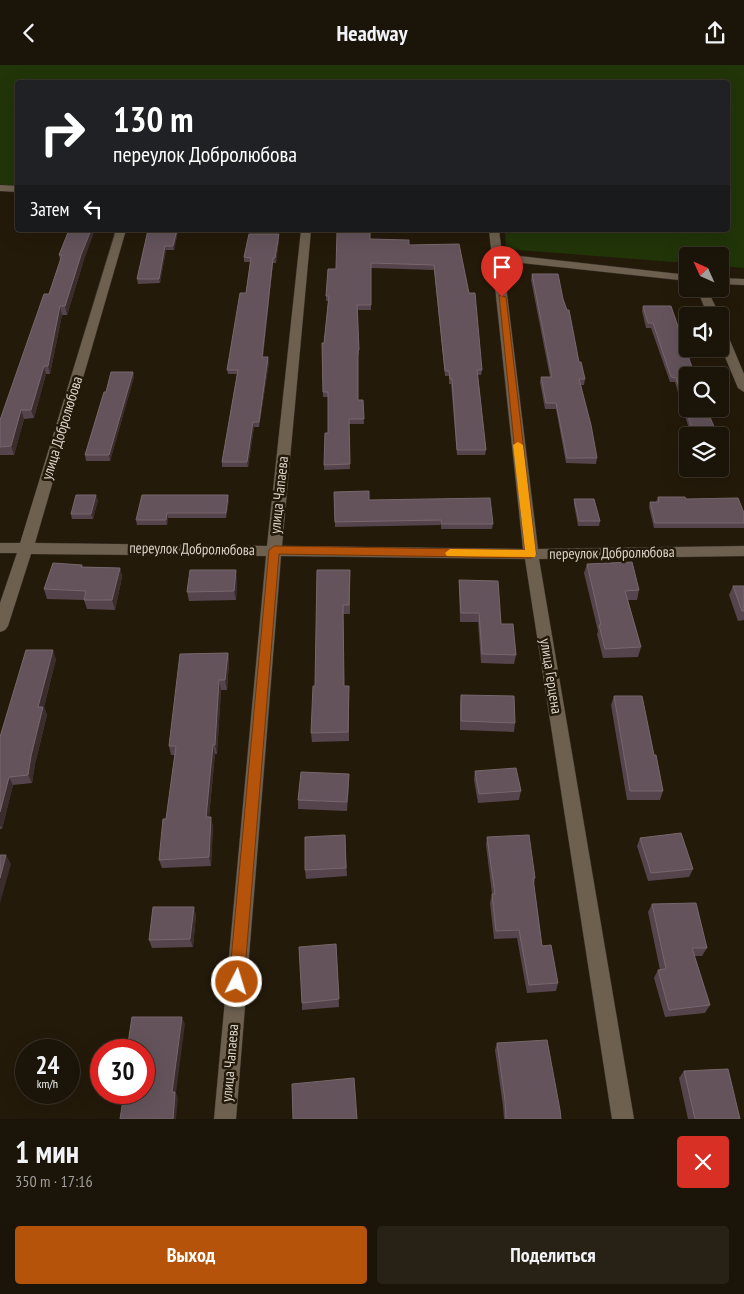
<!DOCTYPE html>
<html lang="ru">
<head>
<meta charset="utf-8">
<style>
	body { margin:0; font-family:"PT Sans Narrow",sans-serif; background:#282116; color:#f1f3f6; height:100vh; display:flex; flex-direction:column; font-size:19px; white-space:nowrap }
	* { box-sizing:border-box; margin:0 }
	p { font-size:16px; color:#a09e9c }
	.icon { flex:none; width:28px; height:28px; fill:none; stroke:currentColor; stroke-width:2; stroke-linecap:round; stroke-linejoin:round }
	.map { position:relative; height:1054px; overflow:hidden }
	.sheet { display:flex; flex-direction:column; background:#1b1408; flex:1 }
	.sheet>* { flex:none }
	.hud { position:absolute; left:15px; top:15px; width:715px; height:152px; border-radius:5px; box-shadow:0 5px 20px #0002,0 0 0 1px #393329; background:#202124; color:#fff; overflow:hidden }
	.needle { width:32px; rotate:315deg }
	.buttons { position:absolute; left:679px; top:182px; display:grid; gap:10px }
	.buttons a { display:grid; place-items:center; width:50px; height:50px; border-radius:5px; background:#1b1408; box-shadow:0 5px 20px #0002,0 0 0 1px #393329; font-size:25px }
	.speed { position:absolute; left:15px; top:974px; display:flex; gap:10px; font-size:25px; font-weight:700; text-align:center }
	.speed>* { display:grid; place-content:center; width:65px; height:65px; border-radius:50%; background:#1b1408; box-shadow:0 5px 20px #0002,0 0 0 1px #393329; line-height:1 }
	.speed small { font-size:12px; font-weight:400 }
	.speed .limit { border:8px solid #d22; background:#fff; color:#111 }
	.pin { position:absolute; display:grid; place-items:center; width:42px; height:42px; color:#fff; margin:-51px -21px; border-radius:50% 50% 50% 0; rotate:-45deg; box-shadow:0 0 5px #0007 }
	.pin .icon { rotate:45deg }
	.me { position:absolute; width:55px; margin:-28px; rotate:5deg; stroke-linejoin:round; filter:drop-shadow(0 0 4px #0008) }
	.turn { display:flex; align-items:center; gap:18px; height:105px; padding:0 15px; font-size:22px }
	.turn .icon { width:65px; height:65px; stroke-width:2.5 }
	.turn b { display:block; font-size:35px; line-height:42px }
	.then { display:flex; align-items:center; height:48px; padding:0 15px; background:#0003; gap:10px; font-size:19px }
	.round { display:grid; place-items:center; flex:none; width:52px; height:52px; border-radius:5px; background:#282116 }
	.overview { display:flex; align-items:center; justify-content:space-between; height:85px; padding:0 15px }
	h1 { font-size:30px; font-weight:800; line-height:38px }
	.action { display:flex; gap:10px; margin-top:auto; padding:10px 15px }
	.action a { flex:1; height:58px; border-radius:5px; background:#b45309; color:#fff; font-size:20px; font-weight:800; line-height:58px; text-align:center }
	.action a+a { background:#282116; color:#f1f3f6 }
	header { display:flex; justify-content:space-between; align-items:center; height:65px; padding:0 15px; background:#1b1408; font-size:22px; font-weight:800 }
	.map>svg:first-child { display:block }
	.green { fill:#223509 }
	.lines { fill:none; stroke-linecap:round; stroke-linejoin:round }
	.minor-casing { stroke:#3a322c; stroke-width:1 }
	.minor { fill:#6d604f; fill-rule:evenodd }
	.wall { fill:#56444d }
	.shaded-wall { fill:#3c2d2d }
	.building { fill:#64535b; stroke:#77676c }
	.route { fill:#b45309; stroke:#753606 }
	.slow { fill:#f59e0b }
	.labels { text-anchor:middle; stroke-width:5; stroke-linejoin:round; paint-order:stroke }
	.street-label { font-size:15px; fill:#dbd3c9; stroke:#241a0a }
</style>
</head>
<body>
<header><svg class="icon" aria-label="back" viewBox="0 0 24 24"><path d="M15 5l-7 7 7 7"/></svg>Headway<svg class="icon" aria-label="share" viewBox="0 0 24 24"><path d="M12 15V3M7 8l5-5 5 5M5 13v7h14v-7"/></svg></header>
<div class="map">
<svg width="744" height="1054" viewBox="0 0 744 1054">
	<rect width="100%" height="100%" fill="#241a0a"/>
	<path class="green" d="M 0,0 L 744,0 L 744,203 L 720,201 L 720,191 L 688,191 L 687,198 L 506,184 L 505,165 L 728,165 L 728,18 L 18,18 L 17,122 L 0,119 Z"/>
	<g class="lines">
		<defs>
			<path id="minor" d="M 0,120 L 18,121 L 18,127 L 0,126 Z
				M 116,165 L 126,165 L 35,478 L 267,481 L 301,165 L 311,165 L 282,481 L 523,484 L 489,165 L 499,165 L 502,189 L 688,210 L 688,216 L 503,196 L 538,484 L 744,481 L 744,491 L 539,494 L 634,1054 L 612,1054 L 525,494 L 281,491 L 236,1054 L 214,1054 L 266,491 L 31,489 L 8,561 L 5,565 L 0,567 L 0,538 L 17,488 L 0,488 L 0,478 L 20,478 Z
				M 720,213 L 744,214 L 744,220 L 720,219 Z
				M 697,224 L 707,224 L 720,251 L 708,251 Z
				M 720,263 L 726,266 L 744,309 L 744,327 L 738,323 L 720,280 Z"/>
		</defs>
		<use href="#minor" class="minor-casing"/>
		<use href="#minor" class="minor"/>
	</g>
	<path class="wall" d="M 69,165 L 83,198 L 67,250 L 62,250 L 50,309 L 46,309 L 34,353 L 24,354 L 14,390 L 0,390 L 0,355 L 49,229 L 60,195 L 59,190 Z
		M 148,165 L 178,166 L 174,185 L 166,185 L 160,218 L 138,219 L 137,214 Z
		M 279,174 L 276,198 L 273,198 L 263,292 L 269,297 L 259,362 L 254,362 L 248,402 L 222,402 L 222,397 L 237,309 L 228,309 L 227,305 L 246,228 L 250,197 L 244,197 L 244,192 Z
		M 370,174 L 409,180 L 459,179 L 482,305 L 481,310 L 478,310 L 486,385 L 485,390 L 457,390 L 451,319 L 449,319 L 449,311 L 445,311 L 434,205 L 371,203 L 371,245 L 358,245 L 359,290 L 358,290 L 358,335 L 363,335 L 364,359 L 349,359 L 350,404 L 324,405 L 324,400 L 328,368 L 328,332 L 323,332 L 322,278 L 324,278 L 328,236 L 326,236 L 326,231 L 336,204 Z
		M 532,209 L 563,234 L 579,297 L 585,314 L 584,320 L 581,320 L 597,393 L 596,399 L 566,398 L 556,344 L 545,344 L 540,317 L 541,312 L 550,312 L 531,215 Z
		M 643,241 L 688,311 L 713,345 L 711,350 L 709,350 L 688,371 L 688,381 L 683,369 L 684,364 L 689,364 L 675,317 L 670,317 L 651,263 L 646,263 L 642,246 Z
		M 133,307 L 134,312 L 110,396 L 86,396 L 85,390 L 106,327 Z
		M 720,375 L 725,388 L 724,393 L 720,393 Z
		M 334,427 L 369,435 L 493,459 L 492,464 L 441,464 L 441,460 L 335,462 Z
		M 658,432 L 686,434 L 744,448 L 744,463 L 654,463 L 649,442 L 650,437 L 656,437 Z
		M 574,434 L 600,456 L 599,461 L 578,461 L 574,439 Z
		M 98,435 L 93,454 L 72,454 L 71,449 Z
		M 229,435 L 226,453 L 168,453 L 167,460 L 137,460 L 136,455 Z
		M 587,499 L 639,525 L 637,535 L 628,535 L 641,582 L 638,592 L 603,593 L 597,569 L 598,566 L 584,508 Z
		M 82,500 L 83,502 L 120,503 L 122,512 L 115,545 L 87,544 L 84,535 L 47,534 L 44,524 Z
		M 350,505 L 350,549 L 343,549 L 344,621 L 349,631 L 349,676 L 312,677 L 311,668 L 315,621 Z
		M 237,514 L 236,535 L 189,536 L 187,527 Z
		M 459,515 L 501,559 L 516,590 L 514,599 L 481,598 L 478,557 L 460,557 L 459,525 Z
		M 733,521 L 744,521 L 744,555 L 738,556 L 729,530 Z
		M 228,588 L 229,597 L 227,625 L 221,625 L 217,689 L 215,689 L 209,752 L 213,761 L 211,801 L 162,803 L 159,795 L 166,754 L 175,690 L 171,690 L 169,681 Z
		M 56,594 L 44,642 L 47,650 L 35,699 L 32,718 L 13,720 L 2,764 L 0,764 L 0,672 Z
		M 461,630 L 515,658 L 514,667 L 460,665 L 460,639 Z
		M 614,631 L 654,690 L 663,726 L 660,735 L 627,735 L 611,640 Z
		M 475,706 L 521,726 L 519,735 L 478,738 L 474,715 Z
		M 349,718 L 347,746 L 298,744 L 298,735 Z
		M 345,770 L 347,811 L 306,814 L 305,805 Z
		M 487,772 L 535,813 L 534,820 L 542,881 L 558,918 L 556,926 L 527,928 L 517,873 L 494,874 L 490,838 L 492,829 L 486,780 Z
		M 640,773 L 693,804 L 689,812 L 648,816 L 637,781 Z
		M 652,839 L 707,883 L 702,891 L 694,891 L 710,940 L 705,948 L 665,952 L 654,913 L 658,905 L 660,905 L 648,847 Z
		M 196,850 L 193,882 L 152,883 L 149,875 Z
		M 336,879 L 339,942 L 302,945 L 302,938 Z
		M 497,978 L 561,1054 L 504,1054 L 503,1041 L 495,985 Z
		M 684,1006 L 740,1054 L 688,1054 L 679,1013 Z"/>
	<path class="shaded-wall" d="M 91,165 L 95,165 L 83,198 L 67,250 L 65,241 L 81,190 Z
		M 177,165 L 178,165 L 178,166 L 174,185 L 173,181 Z
		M 279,169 L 279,174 L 276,198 L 275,193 Z
		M 165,181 L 166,185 L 160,218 L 159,214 Z
		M 273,193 L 273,198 L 262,297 L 262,292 Z
		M 60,241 L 62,250 L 50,309 L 48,301 Z
		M 268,292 L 269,297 L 259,362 L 259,357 Z
		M 44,301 L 46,309 L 34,353 L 31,345 Z
		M 133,307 L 134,312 L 110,396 L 109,390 Z
		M 21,345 L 24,354 L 14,390 L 11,381 Z
		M 253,357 L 254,362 L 248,402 L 247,397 Z
		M 96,430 L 98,435 L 93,454 L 91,449 Z
		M 228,430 L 229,435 L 226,453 L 226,448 Z
		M 167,448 L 168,453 L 167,460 L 166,455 Z
		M 120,503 L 122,512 L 115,545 L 112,535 Z
		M 236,505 L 237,514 L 236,535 L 234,526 Z
		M 53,585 L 56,594 L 44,642 L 47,650 L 35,699 L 32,718 L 28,710 L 38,642 Z
		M 228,588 L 229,597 L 227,625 L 225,615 Z
		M 219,615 L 221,625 L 217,689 L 215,680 Z
		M 213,680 L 215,689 L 208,761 L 206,752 Z
		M 349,709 L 349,718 L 347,746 L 347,737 Z
		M 9,712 L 13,720 L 2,764 L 0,760 L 0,747 Z
		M 211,752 L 213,761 L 211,801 L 209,792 Z
		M 6,790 L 11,799 L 0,838 L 0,813 Z
		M 194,842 L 196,850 L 193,882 L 190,874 Z
		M 182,952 L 185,959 L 176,1028 L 178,1033 L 176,1054 L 173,1054 L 172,1027 Z"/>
	<path class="building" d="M 69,165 L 91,165 L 81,190 L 65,241 L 60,241 L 48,301 L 44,301 L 31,345 L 21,345 L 11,381 L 0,382 L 0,355 L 44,229 L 49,229 L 62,190 L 59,190 Z
		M 148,165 L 177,165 L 173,181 L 165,181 L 159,214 L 137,214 Z
		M 337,166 L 370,166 L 370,174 L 409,175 L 409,180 L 459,179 L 469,228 L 475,228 L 482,305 L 477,305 L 486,385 L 457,385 L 452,314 L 450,314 L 449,306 L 445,306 L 434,200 L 371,198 L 371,240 L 357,240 L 359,285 L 358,285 L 358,335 L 363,335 L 364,354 L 349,354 L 350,399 L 324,400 L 325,368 L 328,368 L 328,327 L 323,327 L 322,278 L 324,278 L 329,231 L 326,231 L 328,204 L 336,204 Z
		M 249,169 L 279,169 L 275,193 L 273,193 L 262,292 L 268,292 L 259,357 L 253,357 L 247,397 L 222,397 L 238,305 L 227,305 L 240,228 L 246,228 L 251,193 L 244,192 Z
		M 532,209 L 558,209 L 563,234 L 567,245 L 569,245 L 579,297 L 581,297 L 585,314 L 579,314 L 591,360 L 597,393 L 567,393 L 556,338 L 546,338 L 541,312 L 552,312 Z
		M 643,241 L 671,241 L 695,311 L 688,311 L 688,344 L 712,344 L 713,345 L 707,345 L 718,371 L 688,371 L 688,373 L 684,364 L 692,364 L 676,313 L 671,312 L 653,258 L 648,258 Z
		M 111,307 L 133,307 L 109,390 L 85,390 L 104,327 L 106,327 Z
		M 720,375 L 725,388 L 720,388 Z
		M 369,426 L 369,435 L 490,433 L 493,459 L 442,459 L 441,455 L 335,457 L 334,427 Z
		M 76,430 L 96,430 L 91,449 L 71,449 Z
		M 142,430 L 228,430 L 226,448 L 167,448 L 166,455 L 136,455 Z
		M 658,432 L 685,432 L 686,434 L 738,433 L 744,448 L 744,458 L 655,458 L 650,437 L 659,437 Z
		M 574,434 L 594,434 L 600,456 L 579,456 Z
		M 632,497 L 639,525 L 625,526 L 641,582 L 605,584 L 599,560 L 601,560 L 587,499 Z
		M 53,498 L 82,500 L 81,502 L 120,503 L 112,535 L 84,535 L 86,526 L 44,524 Z
		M 190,505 L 236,505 L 234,526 L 187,527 Z
		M 317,505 L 350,505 L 349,540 L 343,540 L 344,621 L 349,621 L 348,667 L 311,668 L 313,621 L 315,621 Z
		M 459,515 L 498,516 L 501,559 L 513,559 L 516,590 L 482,589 L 479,548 L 461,548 Z
		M 733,521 L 744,521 L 744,546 L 742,546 Z
		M 26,585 L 53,585 L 38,642 L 43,642 L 31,691 L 28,710 L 9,712 L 0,747 L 0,672 Z
		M 228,588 L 225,615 L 219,615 L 215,680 L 213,680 L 206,752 L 211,752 L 209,792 L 159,795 L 163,754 L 166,754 L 176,681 L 169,681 L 180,589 Z
		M 461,630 L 514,631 L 515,658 L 461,656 Z
		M 614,631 L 642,631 L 654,690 L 656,690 L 663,726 L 630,726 Z
		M 516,703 L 521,726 L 479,729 L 475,706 Z
		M 301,707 L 349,709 L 347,737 L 298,735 Z
		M 681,768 L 693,804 L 651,808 L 640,773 Z
		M 345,770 L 346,803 L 305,805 L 305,772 Z
		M 529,770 L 535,813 L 533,813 L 542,881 L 551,880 L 558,918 L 529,920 L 519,865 L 496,866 L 492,829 L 495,829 L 487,772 Z
		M 0,790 L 6,790 L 0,813 Z
		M 696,838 L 707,883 L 692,883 L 710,940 L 669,945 L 658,905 L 666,904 L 652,839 Z
		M 153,842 L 194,842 L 190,874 L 149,875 Z
		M 336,879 L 339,934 L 302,938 L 299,882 Z
		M 132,952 L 182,952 L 172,1027 L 175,1027 L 173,1054 L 120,1054 L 124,1028 L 144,1028 L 144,985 L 127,985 Z
		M 547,975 L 560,1045 L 561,1054 L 506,1054 L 505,1035 L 497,978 Z
		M 728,1004 L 740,1054 L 695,1054 L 684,1006 Z
		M 354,1013 L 357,1054 L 293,1054 L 292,1019 Z"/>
	<path class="route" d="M 499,230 L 506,232 L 536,489 L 531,493 L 279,489 L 244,917 L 242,922 L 237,924 L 231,922 L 229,917 L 269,485 L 274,481 L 525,485 Z"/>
	<path class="slow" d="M 518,377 L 523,380 L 536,489 L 535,492 L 447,491 L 445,488 L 450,484 L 525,485 L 513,380 Z"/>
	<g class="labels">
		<g class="street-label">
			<text transform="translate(62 363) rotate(-73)" y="5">улица Добролюбова</text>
			<text transform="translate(279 430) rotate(-84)" y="5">улица Чапаева</text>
			<text transform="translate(192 484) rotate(1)" y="5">переулок Добролюбова</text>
			<text transform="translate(612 488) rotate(-1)" y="5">переулок Добролюбова</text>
			<text transform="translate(551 611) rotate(81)" y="5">улица Герцена</text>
			<text transform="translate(230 998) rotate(-85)" y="5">улица Чапаева</text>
		</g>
	</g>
</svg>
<div class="buttons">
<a><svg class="needle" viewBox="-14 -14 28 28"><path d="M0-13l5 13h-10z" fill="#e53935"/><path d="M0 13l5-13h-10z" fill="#a09e9c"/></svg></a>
<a><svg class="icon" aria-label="sound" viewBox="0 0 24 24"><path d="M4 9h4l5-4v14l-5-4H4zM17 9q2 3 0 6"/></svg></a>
<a><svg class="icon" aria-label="search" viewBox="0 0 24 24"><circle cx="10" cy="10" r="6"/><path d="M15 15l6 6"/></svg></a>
<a><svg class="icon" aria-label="layers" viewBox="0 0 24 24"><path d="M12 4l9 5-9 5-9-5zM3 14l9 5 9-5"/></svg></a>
</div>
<div class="speed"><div>24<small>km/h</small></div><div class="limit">30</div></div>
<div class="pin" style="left:502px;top:232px;background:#d93025"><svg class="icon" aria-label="arrive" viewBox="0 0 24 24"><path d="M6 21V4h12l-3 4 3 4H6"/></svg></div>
<svg class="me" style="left:237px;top:917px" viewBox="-20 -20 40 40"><circle r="17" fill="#b45309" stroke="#fff" stroke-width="3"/><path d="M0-11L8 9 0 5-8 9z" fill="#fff"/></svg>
<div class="hud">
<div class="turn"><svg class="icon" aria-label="right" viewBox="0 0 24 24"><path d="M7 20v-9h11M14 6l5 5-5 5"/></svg><div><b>130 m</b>переулок Добролюбова</div></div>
<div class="then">Затем<svg class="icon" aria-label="left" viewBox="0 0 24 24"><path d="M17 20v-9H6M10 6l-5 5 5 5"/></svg></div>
</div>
</div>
<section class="sheet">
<div class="overview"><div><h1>1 мин</h1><p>350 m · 17:16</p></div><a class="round" style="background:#d93025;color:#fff"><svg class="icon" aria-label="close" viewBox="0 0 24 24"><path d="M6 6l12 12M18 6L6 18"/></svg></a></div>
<div class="action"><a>Выход</a><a>Поделиться</a></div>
</section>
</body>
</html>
